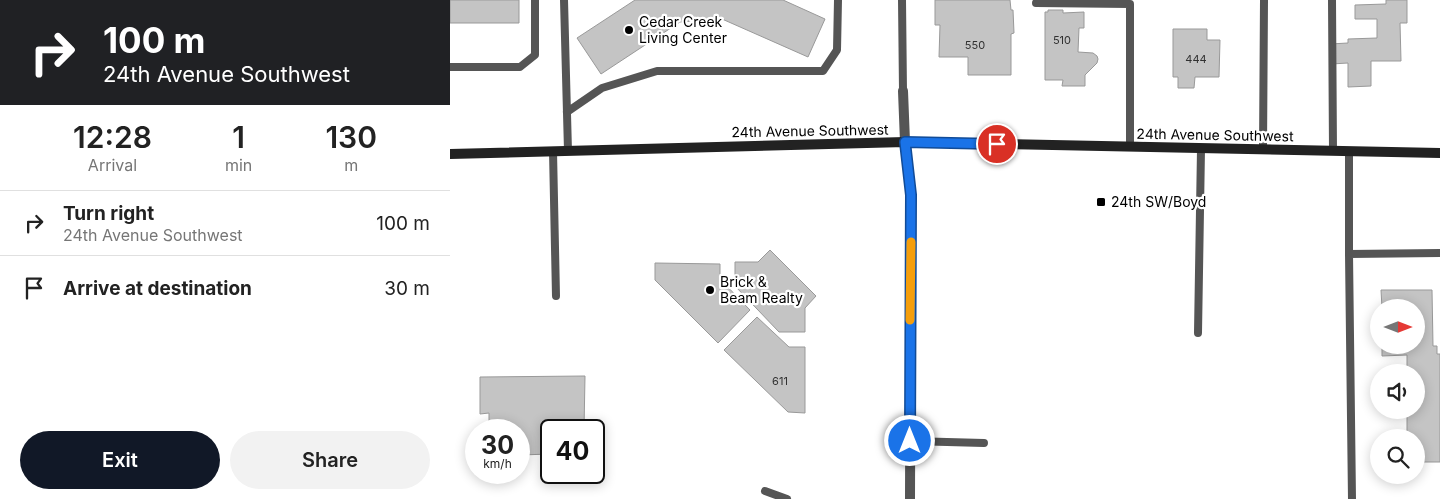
<!DOCTYPE html>
<html lang="en">
<head>
<meta charset="utf-8">
<style>
	body { margin:0; font-family:Inter,sans-serif; background:#f2f2f2; color:#222; height:100vh; display:flex; flex-direction:column; font-size:19px; white-space:nowrap }
	* { box-sizing:border-box; margin:0 }
	p { font-size:16px; color:#767676 }
	.icon { flex:none; width:28px; height:28px; fill:none; stroke:currentColor; stroke-width:2; stroke-linecap:round; stroke-linejoin:round }
	.map { position:relative; flex:1; overflow:hidden }
	.side { display:flex; flex-direction:column; background:#fff; width:450px }
	.side>* { flex:none }
	.banner { background:#202124; color:#fff; overflow:hidden }
	.needle { width:32px; rotate:90deg }
	.controls { position:absolute; left:920px; top:299px; display:grid; gap:10px }
	.controls a { display:grid; place-items:center; width:55px; height:55px; border-radius:50%; background:#fff; box-shadow:0 2px 12px #0003; font-size:25px }
	.speed { position:absolute; left:15px; top:419px; display:flex; gap:10px; font-size:25px; font-weight:700; text-align:center }
	.speed>* { display:grid; place-content:center; width:65px; height:65px; border-radius:50%; background:#fff; box-shadow:0 2px 12px #0003; line-height:1 }
	.speed small { font-size:12px; font-weight:400 }
	.speed .limit { border:2px solid #111; border-radius:8px; background:#fff; color:#111 }
	.pin { position:absolute; display:grid; place-items:center; width:42px; height:42px; color:#fff; margin:-21px; border:2px solid #fff; border-radius:50%; box-shadow:0 1px 5px #0007 }
	.me { position:absolute; width:55px; margin:-28px; rotate:0deg; stroke-linejoin:round; filter:drop-shadow(0 0 4px #0008) }
	.turn { display:flex; align-items:center; gap:18px; height:105px; padding:0 20px; font-size:22px }
	.turn .icon { width:65px; height:65px; stroke-width:2.5 }
	.turn b { display:block; font-size:35px; line-height:42px }
	.eta { display:flex; justify-content:space-evenly; align-items:center; height:85px; text-align:center }
	.eta b { font-size:30px; font-weight:600; line-height:35px }
	.action { display:flex; gap:10px; margin-top:auto; padding:10px 20px }
	.action a { flex:1; height:58px; border-radius:30px; background:#111827; color:#fff; font-size:20px; font-weight:600; line-height:58px; text-align:center }
	.action a+a { background:#f2f2f2; color:#222 }
	ul { padding:0; list-style:none }
	li { display:flex; align-items:center; gap:15px; height:65px; padding:0 20px; border-top:1px solid #e0e0e0 }
	li div { flex:1 }
	li b { display:block; font-size:19px }
	li em { font-style:normal }
	main { display:flex; flex:1; min-height:0 }
	.map>svg:first-child { display:block }
	.building { fill:#c4c4c4; stroke:#999 }
	.lines { fill:none; stroke-linecap:round; stroke-linejoin:round }
	.service { stroke:#555; stroke-width:8 }
	.tertiary { stroke:#555; stroke-width:10 }
	.secondary { stroke:#222; stroke-width:10 }
	.route-casing { stroke:#114b97; stroke-width:12 }
	.route { stroke:#1a73e8; stroke-width:9 }
	.slow { stroke:#f59e0b; stroke-width:9 }
	.poi-dot { fill:#000; stroke:#fff; stroke-width:2 }
	.labels { text-anchor:middle; stroke-width:4.5; stroke-linejoin:round; paint-order:stroke }
	.number-label { font-size:11px; fill:#313131 }
	.poi-label { font-size:14px; fill:#000; stroke:#fff; text-anchor:start }
	.street-label { font-size:14px; fill:#000; stroke:#fff }
</style>
</head>
<body>
<main>
<section class="side">
<div class="banner">
<div class="turn"><svg class="icon" aria-label="right" viewBox="0 0 24 24"><path d="M7 20v-9h11M14 6l5 5-5 5"/></svg><div><b>100 m</b>24th Avenue Southwest</div></div>
</div>
<div class="eta">
<div><b>12:28</b><p>Arrival</p></div>
<div><b>1</b><p>min</p></div>
<div><b>130</b><p>m</p></div>
</div>
<ul>
<li><svg class="icon" aria-label="right" viewBox="0 0 24 24"><path d="M7 20v-9h11M14 6l5 5-5 5"/></svg><div><b>Turn right</b><p>24th Avenue Southwest</p></div><em>100 m</em></li>
<li><svg class="icon" aria-label="arrive" viewBox="0 0 24 24"><path d="M6 21V4h12l-3 4 3 4H6"/></svg><div><b>Arrive at destination</b></div><em>30 m</em></li>
</ul>
<div class="action"><a>Exit</a><a>Share</a></div>
</section>
<div class="map">
<svg width="990" height="499" viewBox="0 0 990 499">
	<rect width="100%" height="100%" fill="#fff"/>
	<path class="building" d="M 0,0 L 69,0 L 69,23 L 0,23 Z
		M 185,0 L 333,0 L 375,19 L 358,57 L 272,19 L 230,22 L 151,74 L 127,38 Z
		M 485,0 L 560,0 L 561,10 L 563,10 L 564,33 L 561,34 L 561,75 L 518,75 L 518,57 L 489,57 L 490,25 L 485,25 Z
		M 936,0 L 957,0 L 957,23 L 950,23 L 951,61 L 921,61 L 921,86 L 898,87 L 898,63 L 881,64 L 880,44 L 898,43 L 898,39 L 927,38 L 927,19 L 905,19 L 905,5 L 936,4 Z
		M 598,10 L 613,10 L 613,13 L 634,12 L 634,28 L 629,28 L 628,52 L 643,53 L 647,56 L 648,59 L 647,63 L 635,75 L 635,86 L 612,86 L 613,80 L 595,80 L 595,12 L 598,12 Z
		M 723,29 L 757,29 L 757,40 L 770,40 L 769,77 L 745,77 L 744,88 L 728,88 L 728,77 L 723,77 Z
		M 320,250 L 366,296 L 355,308 L 355,332 L 329,332 L 285,286 L 285,262 L 308,262 Z
		M 205,263 L 270,264 L 270,279 L 300,310 L 268,343 L 205,280 Z
		M 931,290 L 982,290 L 983,346 L 987,346 L 987,354 L 990,354 L 990,462 L 968,462 L 968,442 L 966,442 L 966,438 L 957,438 L 957,410 L 966,410 L 966,372 L 957,372 L 957,355 L 932,356 L 932,345 L 966,345 L 966,308 L 932,308 Z
		M 307,317 L 339,347 L 355,347 L 355,413 L 338,412 L 274,350 Z
		M 135,376 L 134,430 L 101,430 L 101,454 L 69,455 L 69,430 L 39,430 L 39,413 L 30,414 L 30,377 Z
		M 22,435 L 26,435 L 26,456 L 21,456 Z"/>
	<g class="lines">
		<path class="service" d="M 114,0 L 118,151
			M 452,0 L 453,91
			M 882,0 L 883,151
			M 586,3 L 680,4 L 680,147
			M 0,67 L 70,67 L 85,55 L 85,0
			M 117,112 L 152,88 L 207,71 L 373,71 L 387,50 L 388,0
			M 813,150 L 814,0
			M 103,151 L 106,296
			M 899,152 L 899,254
			M 748,333 L 751,149
			M 460,441 L 534,443
			M 315,491 L 337,499
			M 902,499 L 899,254 L 990,253"/>
		<path class="tertiary" d="M 453,91 L 455,142 L 461,195 L 460,499"/>
		<path class="secondary" d="M 0,154 L 455,142 L 990,153"/>
	</g>
	<g class="lines">
		<defs>
			<path id="route" d="M 460,441 L 461,195 L 455,142 L 547,144"/>
		</defs>
		<use href="#route" class="route-casing"/>
		<use href="#route" class="route"/>
		<path class="slow" d="M 460,320 L 461,242"/>
	</g>
	<g class="poi-dot">
		<circle cx="179" cy="30" r="5"/>
		<rect x="646" y="197" width="10" height="10" rx="2.5"/>
		<circle cx="260" cy="290" r="5"/>
	</g>
	<g class="labels">
		<g class="number-label">
			<text x="612" y="44">510</text>
			<text x="525" y="49">550</text>
			<text x="746" y="63">444</text>
			<text x="330" y="385">611</text>
		</g>
		<g class="poi-label">
			<text x="189" y="27">Cedar Creek<tspan x="189" dy="16">Living Center</tspan></text>
			<text x="661" y="207">24th SW/Boyd</text>
			<text x="270" y="287">Brick &amp;<tspan x="270" dy="16">Beam Realty</tspan></text>
		</g>
		<g class="street-label">
			<text transform="translate(360 131) rotate(-1)" y="5">24th Avenue Southwest</text>
			<text transform="translate(765 135) rotate(1)" y="5">24th Avenue Southwest</text>
		</g>
	</g>
</svg>
<div class="controls">
<a><svg class="needle" viewBox="-14 -14 28 28"><path d="M0-13l5 13h-10z" fill="#e53935"/><path d="M0 13l5-13h-10z" fill="#767676"/></svg></a>
<a><svg class="icon" aria-label="sound" viewBox="0 0 24 24"><path d="M4 9h4l5-4v14l-5-4H4zM17 9q2 3 0 6"/></svg></a>
<a><svg class="icon" aria-label="search" viewBox="0 0 24 24"><circle cx="10" cy="10" r="6"/><path d="M15 15l6 6"/></svg></a>
</div>
<div class="speed"><div>30<small>km/h</small></div><div class="limit">40</div></div>
<div class="pin" style="left:547px;top:144px;background:#d93025"><svg class="icon" aria-label="arrive" viewBox="0 0 24 24"><path d="M6 21V4h12l-3 4 3 4H6"/></svg></div>
<svg class="me" style="left:460px;top:441px" viewBox="-20 -20 40 40"><circle r="17" fill="#1a73e8" stroke="#fff" stroke-width="3"/><path d="M0-11L8 9 0 5-8 9z" fill="#fff"/></svg>
</div>
</main>
</body>
</html>
